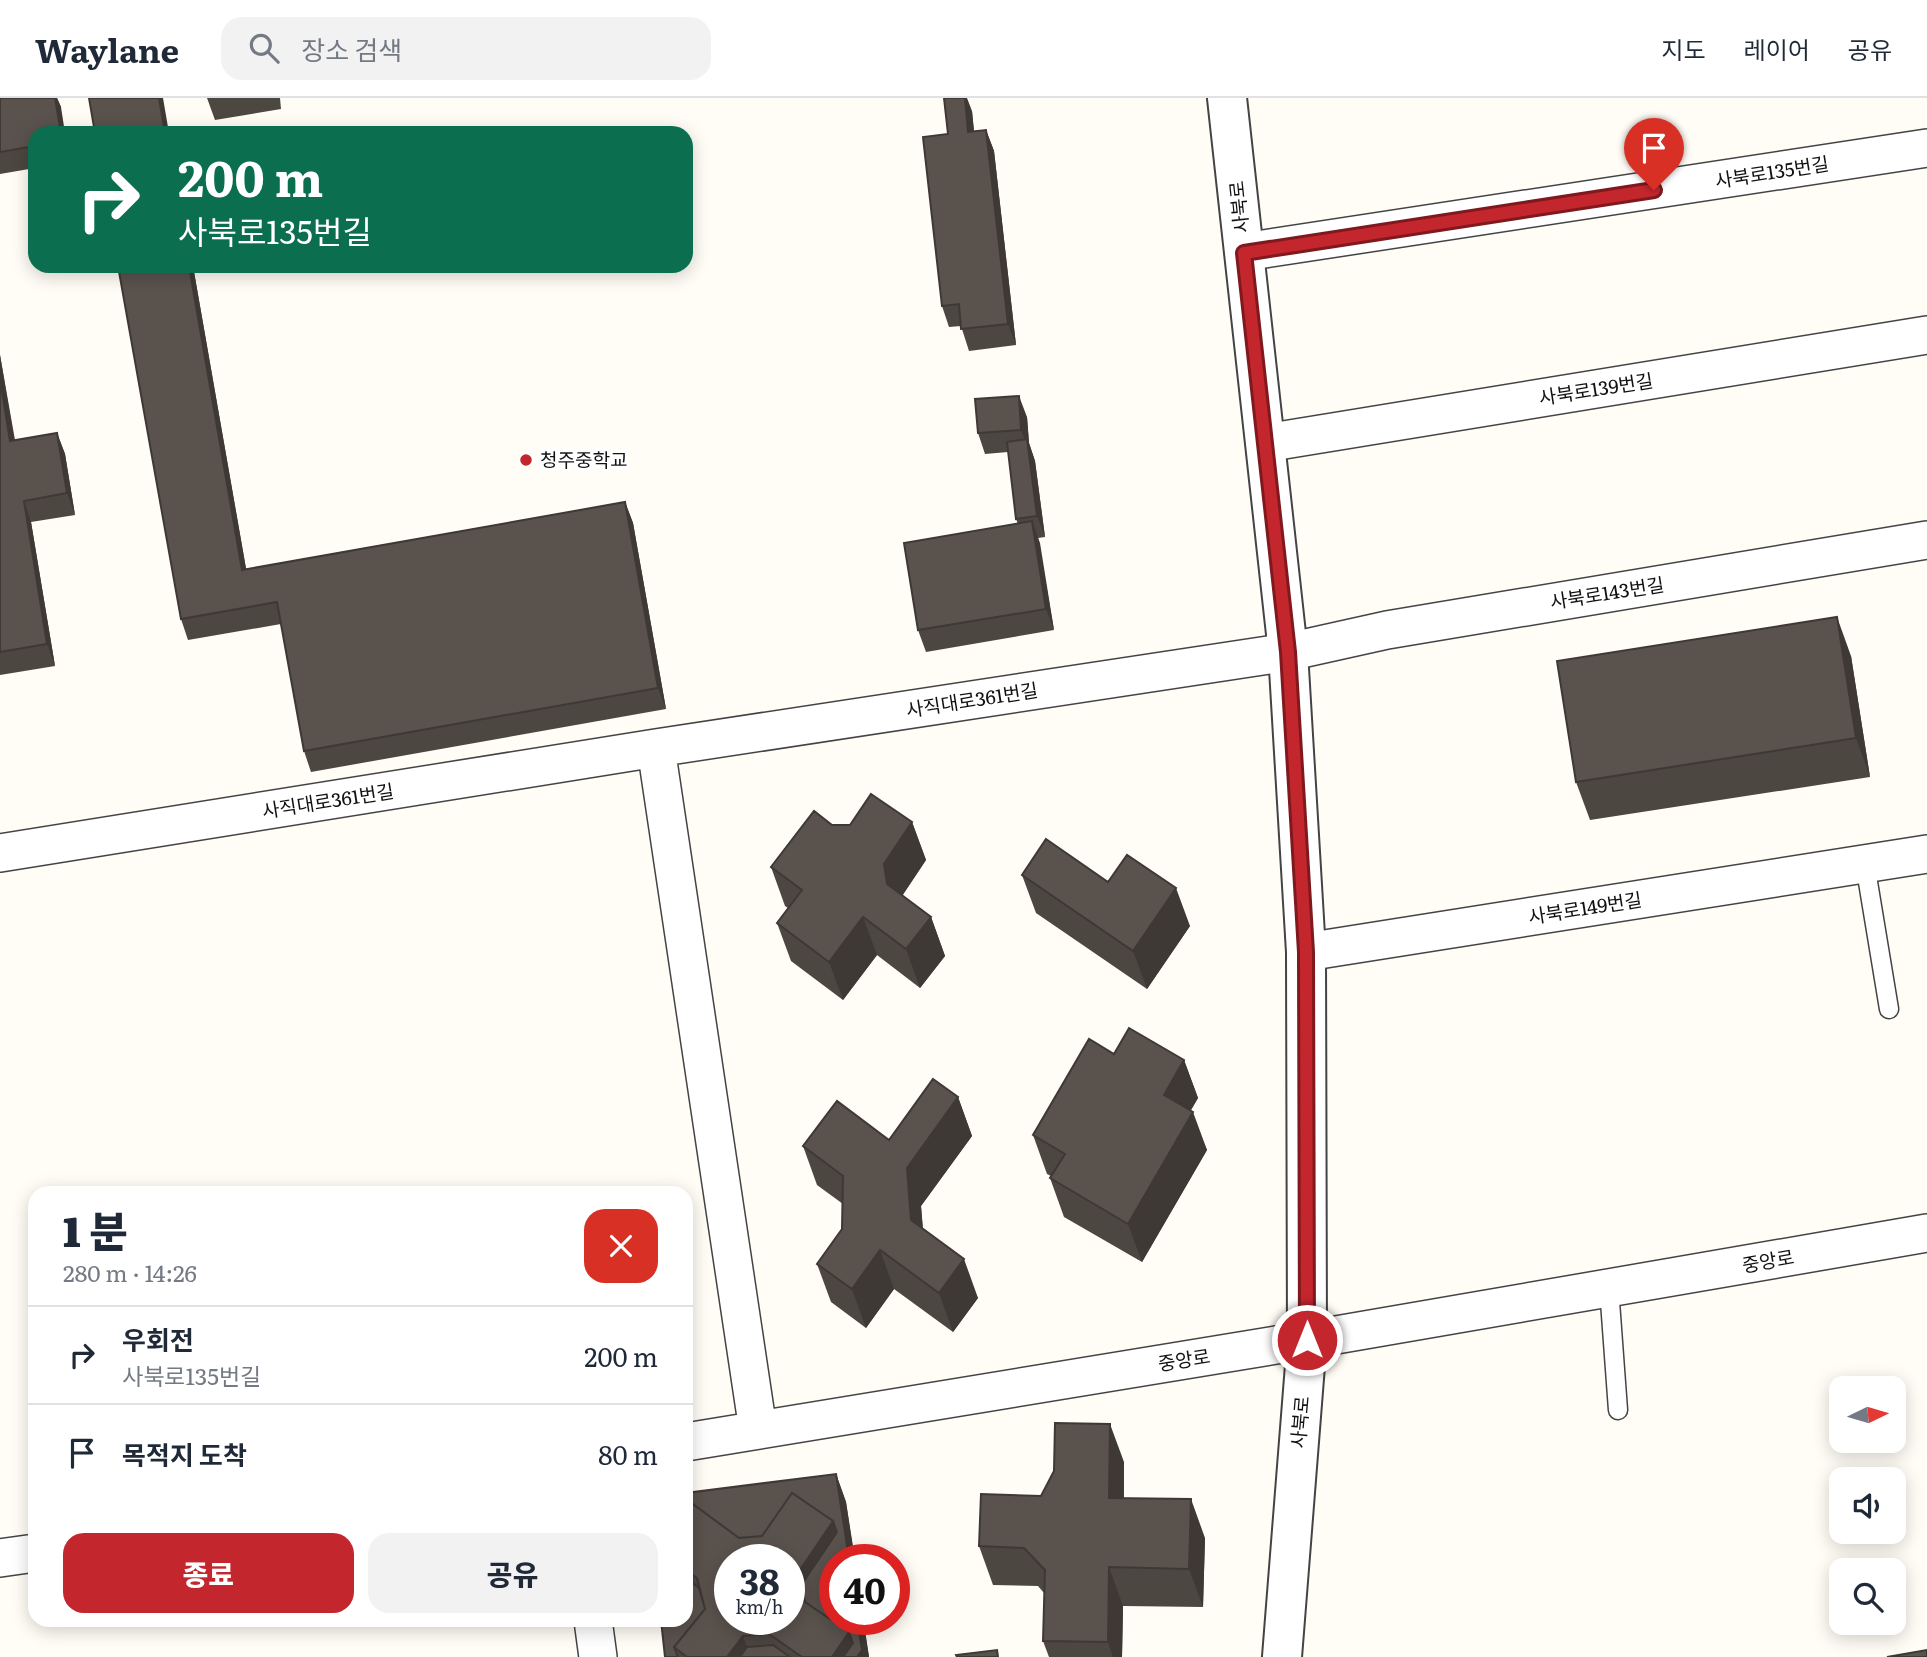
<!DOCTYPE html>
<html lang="ko">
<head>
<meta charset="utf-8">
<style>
	body { margin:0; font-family:Literata,"Noto Sans KR",serif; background:#f2f2f3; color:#1f2937; height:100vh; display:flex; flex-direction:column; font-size:26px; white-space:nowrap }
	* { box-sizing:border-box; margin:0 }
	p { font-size:23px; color:#747a83 }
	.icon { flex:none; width:38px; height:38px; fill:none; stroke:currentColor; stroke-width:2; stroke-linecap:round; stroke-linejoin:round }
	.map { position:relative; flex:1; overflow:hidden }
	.drawer { position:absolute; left:28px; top:1088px; width:665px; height:441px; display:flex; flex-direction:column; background:#fff; border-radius:21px; box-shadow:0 4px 18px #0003 }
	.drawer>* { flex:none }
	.hud { position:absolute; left:28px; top:28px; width:665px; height:147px; border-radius:21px; box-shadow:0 4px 18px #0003; background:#0b6e4f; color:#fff; overflow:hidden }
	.needle { width:46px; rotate:85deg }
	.tools { position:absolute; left:1829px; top:1278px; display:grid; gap:14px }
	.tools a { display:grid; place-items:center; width:77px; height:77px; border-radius:14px; background:#fff; box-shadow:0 4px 18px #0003; font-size:35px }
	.speed { position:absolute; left:714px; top:1446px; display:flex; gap:14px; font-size:35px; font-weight:700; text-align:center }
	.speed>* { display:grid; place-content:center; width:91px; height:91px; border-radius:50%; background:#fff; box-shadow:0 4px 18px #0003; line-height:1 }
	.speed small { font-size:18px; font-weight:400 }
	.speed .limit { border:10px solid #d22; background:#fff; color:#111 }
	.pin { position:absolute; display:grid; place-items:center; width:60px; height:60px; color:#fff; margin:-72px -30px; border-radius:50% 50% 50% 0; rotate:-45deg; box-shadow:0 0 7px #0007 }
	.pin .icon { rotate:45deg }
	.me { position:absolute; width:77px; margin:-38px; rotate:0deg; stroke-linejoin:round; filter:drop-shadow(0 0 5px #0008) }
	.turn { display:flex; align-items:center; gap:24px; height:147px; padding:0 35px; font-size:32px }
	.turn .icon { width:91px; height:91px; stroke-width:2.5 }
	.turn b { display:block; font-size:49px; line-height:60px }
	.round { display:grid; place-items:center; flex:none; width:74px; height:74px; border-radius:21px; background:#f2f2f3 }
	.headline { display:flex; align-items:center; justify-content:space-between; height:119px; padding:0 35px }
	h1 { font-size:42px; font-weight:800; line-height:52px }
	.action { display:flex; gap:14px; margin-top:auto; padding:14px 35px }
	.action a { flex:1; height:80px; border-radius:21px; background:#c4262e; color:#fff; font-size:28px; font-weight:800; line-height:80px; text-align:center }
	.action a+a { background:#f2f2f3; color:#1f2937 }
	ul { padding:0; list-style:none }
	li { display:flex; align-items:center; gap:21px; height:98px; padding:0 35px; border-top:2px solid #e0e1e3 }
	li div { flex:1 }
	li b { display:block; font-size:26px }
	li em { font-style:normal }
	header { display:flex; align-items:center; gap:42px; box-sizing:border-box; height:98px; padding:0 35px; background:#fff; border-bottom:2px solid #e0e1e3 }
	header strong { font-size:33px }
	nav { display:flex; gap:38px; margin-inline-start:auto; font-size:24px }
	.search { width:490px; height:63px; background:#f2f2f3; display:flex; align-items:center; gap:18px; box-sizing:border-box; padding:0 24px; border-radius:21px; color:#747a83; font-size:26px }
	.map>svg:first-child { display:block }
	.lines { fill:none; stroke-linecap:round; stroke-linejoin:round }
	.service-casing { stroke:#444; stroke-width:21 }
	.minor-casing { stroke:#444; stroke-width:40 }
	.tertiary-casing { stroke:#444; stroke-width:42 }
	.service { stroke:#fff; stroke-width:18 }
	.minor { stroke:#fff; stroke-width:37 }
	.tertiary { stroke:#fff; stroke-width:38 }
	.wall { fill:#4d4742 }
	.shaded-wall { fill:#3f3936 }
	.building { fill:#5a524d; stroke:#3f3936; stroke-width:2; fill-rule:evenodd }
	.route-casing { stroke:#7f191e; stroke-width:18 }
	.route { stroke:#c4262e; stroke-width:12 }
	.poi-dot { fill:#c4262e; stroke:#fff; stroke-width:2.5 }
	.labels { text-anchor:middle; stroke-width:7; stroke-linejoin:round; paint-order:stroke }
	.street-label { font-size:19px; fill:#111; stroke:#fff }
	.poi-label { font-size:19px; fill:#111; stroke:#fff; text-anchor:start }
</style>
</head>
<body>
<header>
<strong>Waylane</strong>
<div class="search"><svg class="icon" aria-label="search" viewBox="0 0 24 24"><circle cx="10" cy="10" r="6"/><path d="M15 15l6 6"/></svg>장소 검색</div>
<nav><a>지도</a><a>레이어</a><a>공유</a></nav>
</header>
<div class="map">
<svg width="1927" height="1559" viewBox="0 0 1927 1559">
	<rect width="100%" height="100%" fill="#fffdf5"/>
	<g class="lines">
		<defs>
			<path id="service" d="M 1865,766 L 1889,911
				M 1609,1190 L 1618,1312"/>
			<path id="minor" d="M 1244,154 L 1927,50
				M 1265,345 L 1927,237
				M 656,650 L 758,1332
				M 0,755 L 656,650 L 1288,554 L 1387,532 L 1927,442
				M 1306,854 L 1927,756
				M 686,1344 L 1307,1242 L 1927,1135
				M 0,1460 L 35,1455
				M 593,1522 L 598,1559"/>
			<path id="tertiary" d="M 1227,0 L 1288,554 L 1306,854 L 1307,1242 L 1282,1559"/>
		</defs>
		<use href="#service" class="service-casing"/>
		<use href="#minor" class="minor-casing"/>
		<use href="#tertiary" class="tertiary-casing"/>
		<use href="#service" class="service"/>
		<use href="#minor" class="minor"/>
		<use href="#tertiary" class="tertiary"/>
	</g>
	<path class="wall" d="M 0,0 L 57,0 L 61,9 L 35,35 L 35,70 L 0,76 Z
		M 207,0 L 280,0 L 281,11 L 215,22 Z
		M 972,13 L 974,33 L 986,32 L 994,53 L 1016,247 L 969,253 L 961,228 L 949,229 L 942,208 L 948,36 Z
		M 193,168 L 246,471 L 625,404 L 633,425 L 666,611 L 311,674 L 304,653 L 281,526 L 188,542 L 181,521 Z
		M 0,257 L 15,342 L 57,335 L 65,356 L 75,417 L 31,424 L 55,568 L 0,577 Z
		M 1027,319 L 1029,345 L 1035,363 L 1045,439 L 1038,440 L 1054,532 L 926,554 L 918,532 L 1018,426 L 1016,421 L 1008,354 L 985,356 L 978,335 Z
		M 1851,558 L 1870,679 L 1590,722 L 1576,684 Z
		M 912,724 L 926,762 L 902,798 L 931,819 L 945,858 L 920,890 L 877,857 L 843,902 L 791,863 L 777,825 L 788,810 L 785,808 L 771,769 L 832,727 Z
		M 1022,777 L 1108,784 L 1190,828 L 1147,891 L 1036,815 Z
		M 1114,956 L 1184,962 L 1198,1000 L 1190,1013 L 1207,1052 L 1142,1164 L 1064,1119 L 1050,1080 L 1051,1078 L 1047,1076 L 1033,1037 Z
		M 958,999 L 972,1038 L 921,1108 L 923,1131 L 978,1200 L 953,1234 L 894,1191 L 866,1230 L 831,1204 L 817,1166 L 842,1131 L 843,1106 L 817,1087 L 803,1048 L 889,1042 Z
		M 1124,1364 L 1124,1400 L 1205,1440 L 1203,1509 L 1123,1508 L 1122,1559 L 1049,1559 L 1043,1543 L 1044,1495 L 1038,1488 L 993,1487 L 979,1448 L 1041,1398 Z
		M 836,1376 L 846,1404 L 869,1559 L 665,1559 L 686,1522 L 686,1395 Z"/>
	<path class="shaded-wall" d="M 55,0 L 57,0 L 61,9 L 65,35 L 61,35 Z
		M 159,0 L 163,0 L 169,35 L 165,35 Z
		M 965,0 L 967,0 L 972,13 L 976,55 L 968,34 Z
		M 986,32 L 994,53 L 1016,247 L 1008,226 Z
		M 189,168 L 193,168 L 250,493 L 242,472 Z
		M 0,257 L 18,364 L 10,343 L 0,281 Z
		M 1019,298 L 1027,319 L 1029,345 L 1035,363 L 1045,439 L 1037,418 L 1028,351 L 1021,332 Z
		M 57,335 L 65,356 L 75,417 L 67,395 Z
		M 24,403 L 31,424 L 55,568 L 47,546 Z
		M 625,404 L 633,425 L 666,611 L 658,590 Z
		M 1032,423 L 1040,445 L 1054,532 L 1046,511 Z
		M 1837,519 L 1851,558 L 1870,679 L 1856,640 Z
		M 912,724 L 926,762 L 898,804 L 887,786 L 884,766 Z
		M 1176,790 L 1190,828 L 1147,891 L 1133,853 Z
		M 863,819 L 877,857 L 843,902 L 829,864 Z
		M 931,819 L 945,858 L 920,890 L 906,851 Z
		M 1184,962 L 1198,1000 L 1178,1035 L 1164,997 Z
		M 958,999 L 972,1038 L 921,1108 L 925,1160 L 911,1122 L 907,1070 Z
		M 1193,1014 L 1207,1052 L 1142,1164 L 1128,1126 Z
		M 880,1152 L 894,1191 L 866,1230 L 852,1191 Z
		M 964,1161 L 978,1200 L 953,1234 L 939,1195 Z
		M 1110,1326 L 1124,1364 L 1123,1439 L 1109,1400 Z
		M 836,1376 L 846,1404 L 855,1461 L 849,1461 Z
		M 1191,1401 L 1205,1440 L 1203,1509 L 1189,1471 Z
		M 833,1423 L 847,1461 L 812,1513 L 802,1502 L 798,1475 Z
		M 1109,1469 L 1123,1508 L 1122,1559 L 1113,1559 L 1108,1544 Z
		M 857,1521 L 863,1521 L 869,1559 L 832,1559 Z
		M 743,1538 L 751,1559 L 727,1559 Z"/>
	<path class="building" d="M 0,0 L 55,0 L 61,35 L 35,35 L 35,48 L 0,54 Z
		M 89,0 L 159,0 L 165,35 L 95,35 Z
		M 944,0 L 965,0 L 968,34 L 986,32 L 1008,226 L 961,231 L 959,206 L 942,208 L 923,39 L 948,36 Z
		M 118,168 L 189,168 L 242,472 L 625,404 L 658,590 L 304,653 L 277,504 L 181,521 Z
		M 0,281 L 10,343 L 57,335 L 67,395 L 24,403 L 47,546 L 0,554 Z
		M 1019,298 L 1021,332 L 978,335 L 975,301 Z
		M 1027,341 L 1037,418 L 1016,421 L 1007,344 Z
		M 1032,423 L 1046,511 L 918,532 L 904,445 Z
		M 1837,519 L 1856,640 L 1576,684 L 1557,563 Z
		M 871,696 L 912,724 L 884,766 L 887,786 L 931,819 L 906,851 L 863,819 L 829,864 L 777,825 L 802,792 L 771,769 L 814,713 L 832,727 L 850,727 Z
		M 1046,741 L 1108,784 L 1127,757 L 1176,790 L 1133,853 L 1022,777 Z
		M 1129,930 L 1184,962 L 1164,997 L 1193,1014 L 1128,1126 L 1050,1080 L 1065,1056 L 1033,1037 L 1089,941 L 1114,956 Z
		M 933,981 L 958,999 L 907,1070 L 911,1122 L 964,1161 L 939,1195 L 880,1152 L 852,1191 L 817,1166 L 842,1131 L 843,1078 L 803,1048 L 837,1003 L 889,1042 Z
		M 1055,1325 L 1110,1326 L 1109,1400 L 1191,1401 L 1189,1471 L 1109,1469 L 1108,1544 L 1043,1543 L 1045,1472 L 1024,1450 L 979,1448 L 981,1396 L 1041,1398 L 1054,1373 Z
		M 836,1376 L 849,1461 L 835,1461 L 835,1521 L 857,1521 L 862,1552 L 857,1559 L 843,1559 L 853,1545 L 849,1534 L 805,1504 L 802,1486 L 837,1434 L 833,1423 L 792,1395 L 762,1438 L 739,1440 L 686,1401 L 686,1395 Z
		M 792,1395 L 833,1423 L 798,1475 L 802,1502 L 849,1534 L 832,1559 L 802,1559 L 769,1536 L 743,1538 L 727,1559 L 687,1559 L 674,1549 L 705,1511 L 697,1480 L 686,1472 L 686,1401 L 739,1440 L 762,1438 ZM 730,1461 L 789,1461 L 789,1521 L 730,1521 Z
		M 686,1480 L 699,1490 L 705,1511 L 674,1549 L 678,1559 L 665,1559 L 661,1522 L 686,1522 Z
		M 773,1547 L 790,1559 L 740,1559 L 747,1549 Z
		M 997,1552 L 998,1559 L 957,1559 L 956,1557 Z
		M 1927,1552 L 1927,1559 L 1887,1559 Z"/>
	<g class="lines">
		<defs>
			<path id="route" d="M 1307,1242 L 1306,854 L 1288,554 L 1244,155 L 1654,92"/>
		</defs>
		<use href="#route" class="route-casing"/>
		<use href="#route" class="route"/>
	</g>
	<circle class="poi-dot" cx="526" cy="362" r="7"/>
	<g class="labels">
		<g class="street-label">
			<text transform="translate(1772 74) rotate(-9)" y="7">사북로135번길</text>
			<text transform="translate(1239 109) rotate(-96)" y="7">사북로</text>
			<text transform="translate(1596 291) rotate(-9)" y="7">사북로139번길</text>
			<text transform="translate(1607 495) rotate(-9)" y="7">사북로143번길</text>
			<text transform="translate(972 602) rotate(-9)" y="7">사직대로361번길</text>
			<text transform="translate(328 703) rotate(-9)" y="7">사직대로361번길</text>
			<text transform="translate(1585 810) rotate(-9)" y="7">사북로149번길</text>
			<text transform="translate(1768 1163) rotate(-10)" y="7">중앙로</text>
			<text transform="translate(1184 1262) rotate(-9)" y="7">중앙로</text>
			<text transform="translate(1300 1324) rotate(-85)" y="7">사북로</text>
		</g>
		<g class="poi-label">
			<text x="540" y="369">청주중학교</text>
		</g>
	</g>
</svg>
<div class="tools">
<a><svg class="needle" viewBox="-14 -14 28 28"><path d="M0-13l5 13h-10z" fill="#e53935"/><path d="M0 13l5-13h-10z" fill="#747a83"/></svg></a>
<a><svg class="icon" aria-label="sound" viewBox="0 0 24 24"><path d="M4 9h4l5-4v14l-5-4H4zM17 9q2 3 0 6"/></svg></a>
<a><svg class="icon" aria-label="search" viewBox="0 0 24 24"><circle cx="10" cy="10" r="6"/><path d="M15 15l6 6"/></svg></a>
</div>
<div class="speed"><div>38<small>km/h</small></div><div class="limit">40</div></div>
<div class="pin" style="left:1654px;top:92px;background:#d93025"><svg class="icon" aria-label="arrive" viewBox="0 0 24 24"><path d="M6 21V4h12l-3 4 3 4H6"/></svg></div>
<svg class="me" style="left:1307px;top:1242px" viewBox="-20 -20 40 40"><circle r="17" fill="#c4262e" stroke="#fff" stroke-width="3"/><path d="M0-11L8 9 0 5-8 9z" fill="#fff"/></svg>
<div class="hud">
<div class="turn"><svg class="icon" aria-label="right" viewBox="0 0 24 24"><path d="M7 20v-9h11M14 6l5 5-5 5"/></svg><div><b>200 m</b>사북로135번길</div></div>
</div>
<section class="drawer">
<div class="headline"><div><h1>1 분</h1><p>280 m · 14:26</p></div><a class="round" style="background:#d93025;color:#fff"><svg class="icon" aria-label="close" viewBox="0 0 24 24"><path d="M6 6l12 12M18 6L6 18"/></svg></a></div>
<ul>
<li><svg class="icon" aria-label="right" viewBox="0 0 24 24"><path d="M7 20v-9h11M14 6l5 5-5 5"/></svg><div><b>우회전</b><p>사북로135번길</p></div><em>200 m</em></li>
<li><svg class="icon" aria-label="arrive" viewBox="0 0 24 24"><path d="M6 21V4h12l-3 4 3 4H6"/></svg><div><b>목적지 도착</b></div><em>80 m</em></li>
</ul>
<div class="action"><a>종료</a><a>공유</a></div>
</section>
</div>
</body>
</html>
